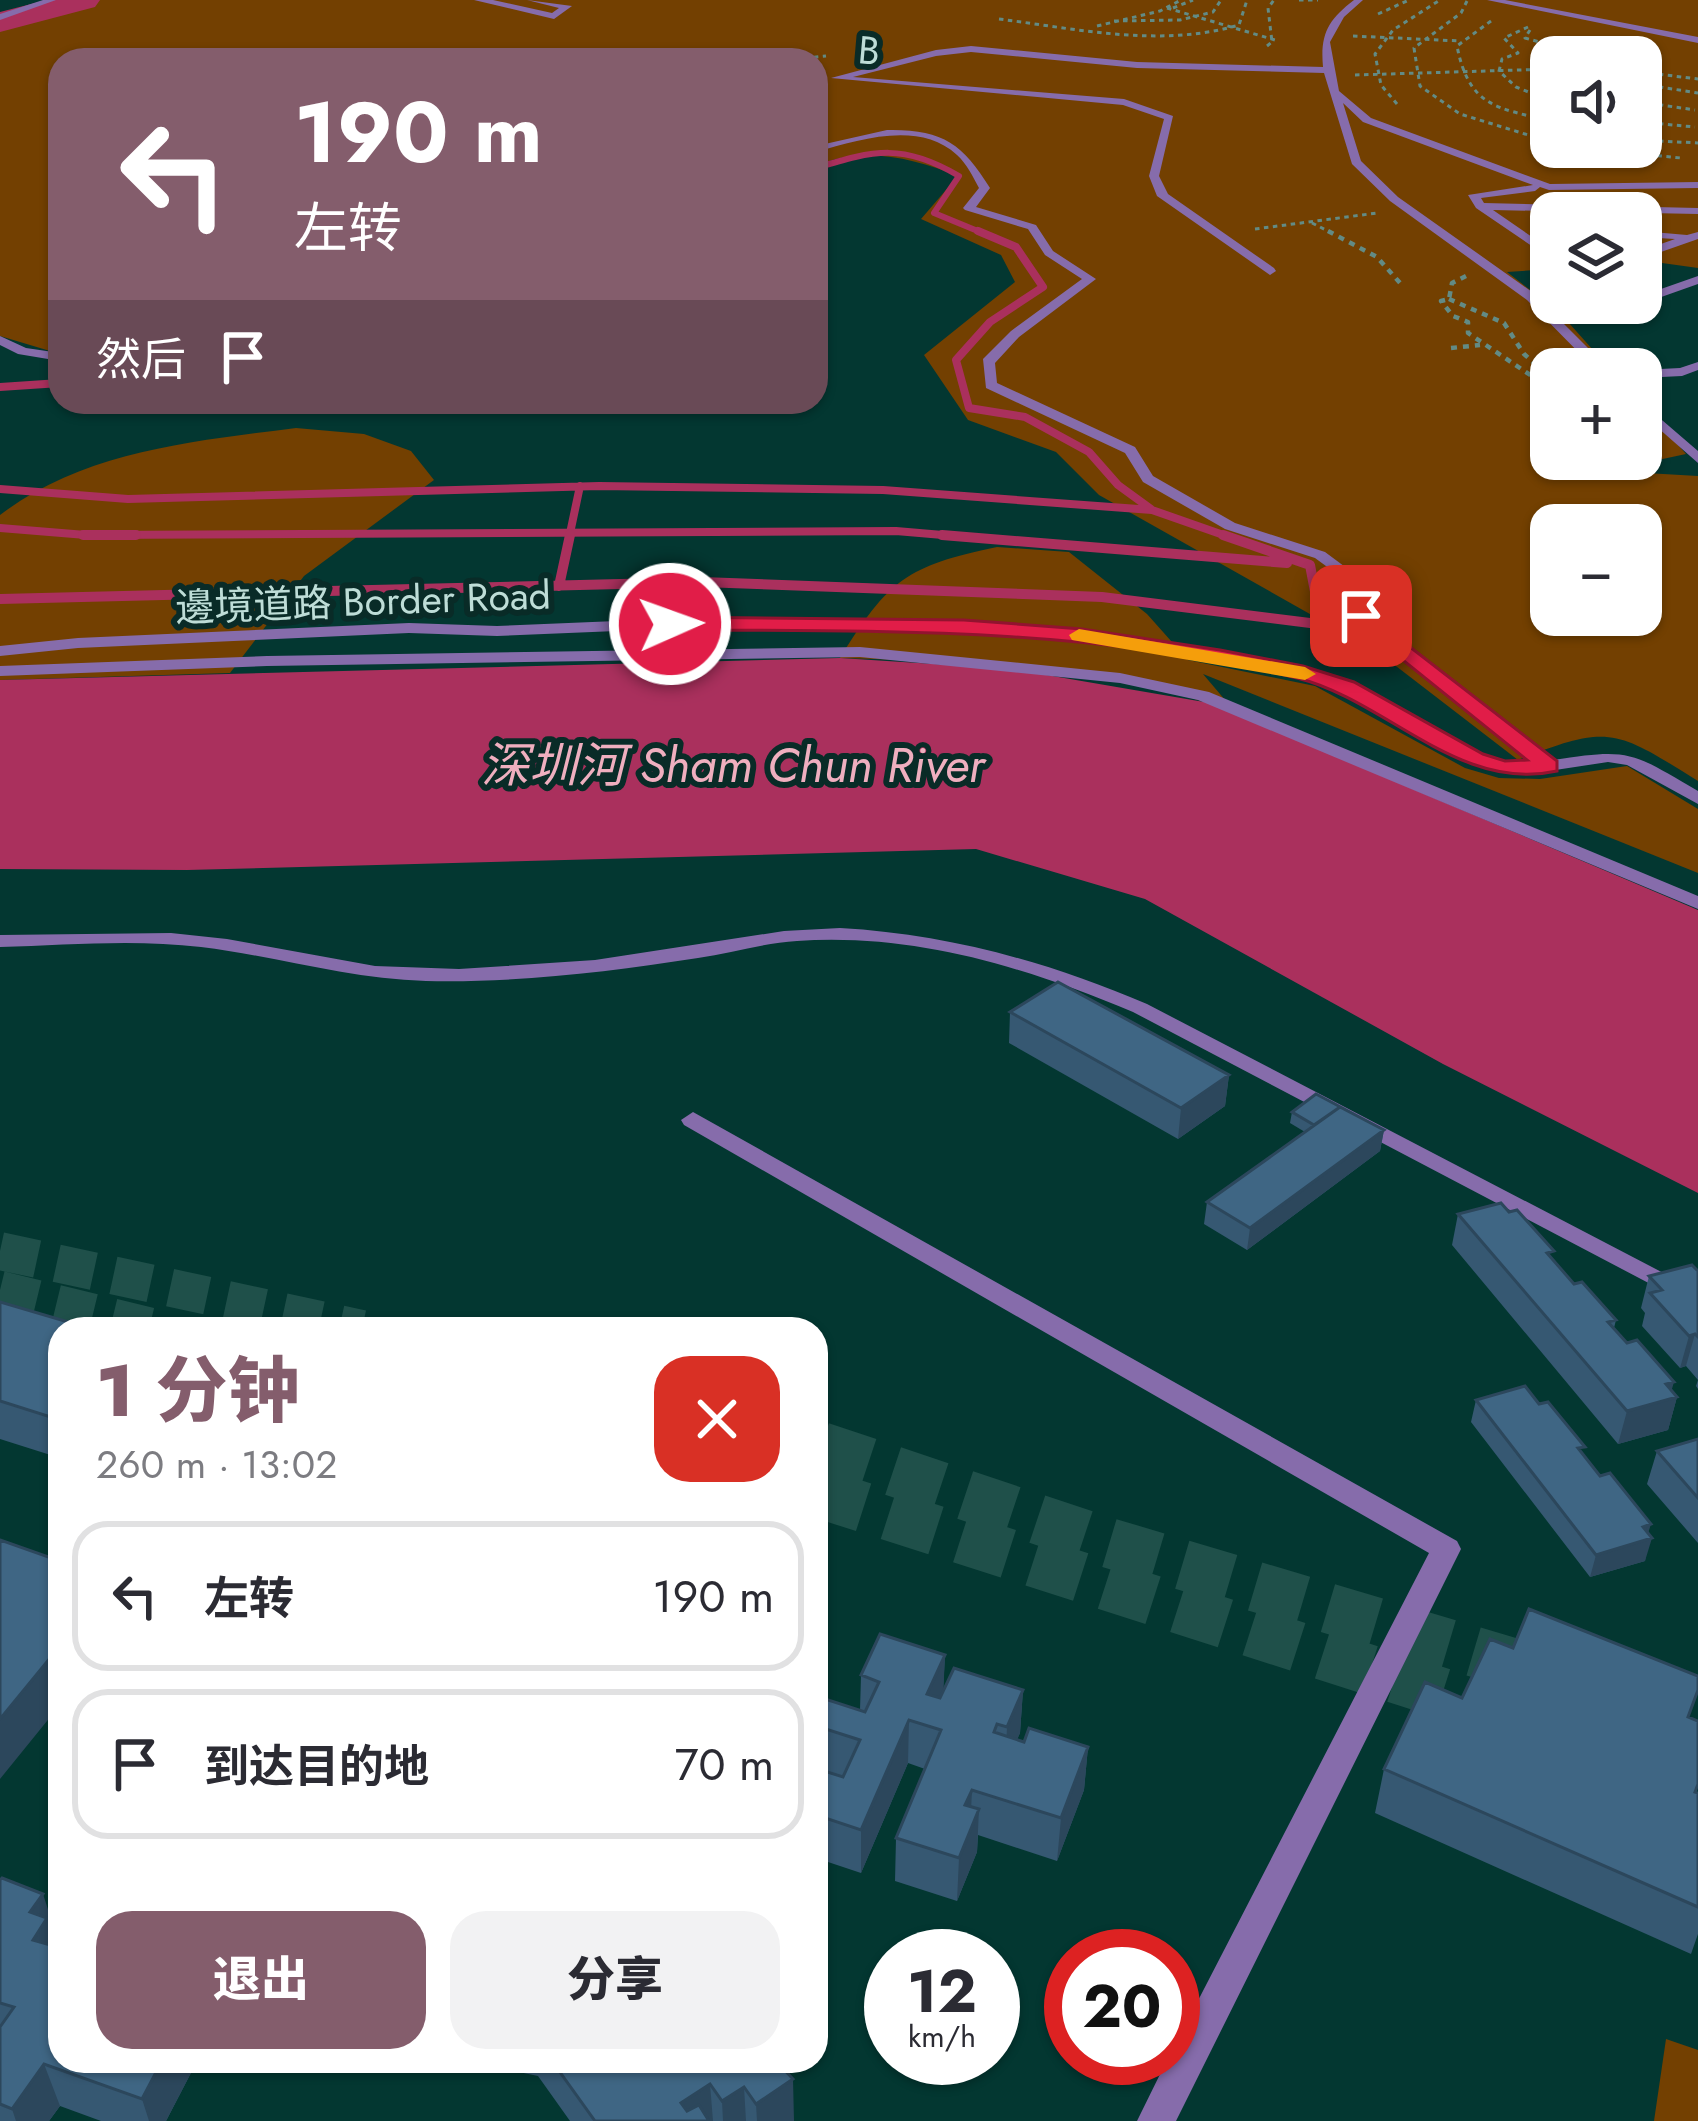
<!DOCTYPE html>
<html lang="zh">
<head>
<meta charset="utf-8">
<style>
	body { margin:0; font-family:Jost,"Noto Sans SC",sans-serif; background:#f2f2f3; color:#2b2b33; height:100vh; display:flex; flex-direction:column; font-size:45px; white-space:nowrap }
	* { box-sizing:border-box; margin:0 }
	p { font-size:39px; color:#7c7c81 }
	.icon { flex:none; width:66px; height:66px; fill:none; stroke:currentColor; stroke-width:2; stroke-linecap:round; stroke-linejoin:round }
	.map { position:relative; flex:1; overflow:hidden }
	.details { position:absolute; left:48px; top:1317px; width:780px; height:756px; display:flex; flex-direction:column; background:#fff; border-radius:36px; box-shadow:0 3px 9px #0004 }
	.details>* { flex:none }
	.banner { position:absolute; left:48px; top:48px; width:780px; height:366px; border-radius:36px; box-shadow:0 3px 9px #0004; background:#845d6c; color:#fff; overflow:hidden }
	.tools { position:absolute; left:1530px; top:36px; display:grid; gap:24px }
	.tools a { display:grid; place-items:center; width:132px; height:132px; border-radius:24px; background:#fff; box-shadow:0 3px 9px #0004; font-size:60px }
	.speed { position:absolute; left:864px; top:1929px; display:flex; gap:24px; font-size:60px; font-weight:700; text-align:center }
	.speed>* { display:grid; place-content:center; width:156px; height:156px; border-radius:50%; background:#fff; box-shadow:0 3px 9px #0004; line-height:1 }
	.speed small { font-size:30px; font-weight:400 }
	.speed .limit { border:18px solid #d22; background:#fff; color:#111 }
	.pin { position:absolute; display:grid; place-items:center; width:102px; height:102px; color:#fff; margin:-51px; border-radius:24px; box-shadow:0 6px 18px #0006 }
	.me { position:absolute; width:132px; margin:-66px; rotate:88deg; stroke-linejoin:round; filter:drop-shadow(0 0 9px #0008) }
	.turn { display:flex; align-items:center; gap:42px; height:252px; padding:0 48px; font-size:54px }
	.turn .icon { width:156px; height:156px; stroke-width:2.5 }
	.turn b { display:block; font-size:84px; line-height:102px }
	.then { display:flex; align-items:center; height:114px; padding:0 48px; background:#0003; gap:24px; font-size:45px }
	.round { display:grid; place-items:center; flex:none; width:126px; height:126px; border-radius:36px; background:#f2f2f3 }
	.overview { display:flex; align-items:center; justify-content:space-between; height:204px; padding:0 48px }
	h1 { font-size:72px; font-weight:800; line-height:90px; color:#845d6c }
	.button { display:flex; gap:24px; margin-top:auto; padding:24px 48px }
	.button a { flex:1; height:138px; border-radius:36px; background:#845d6c; color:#fff; font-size:48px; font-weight:800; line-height:138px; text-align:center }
	.button a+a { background:#f2f2f3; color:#2b2b33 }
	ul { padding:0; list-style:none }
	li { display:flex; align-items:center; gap:36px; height:150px; margin:0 24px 18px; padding:0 24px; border:6px solid #e1e1e2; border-radius:36px }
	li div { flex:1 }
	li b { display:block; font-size:45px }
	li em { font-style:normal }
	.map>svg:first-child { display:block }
	.green { fill:#734001; fill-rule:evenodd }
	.water { fill:#aa305d }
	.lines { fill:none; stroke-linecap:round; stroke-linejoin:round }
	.stream-far2 { stroke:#aa305d; stroke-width:6 }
	.stream-far1 { stroke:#aa305d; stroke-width:8 }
	.stream { stroke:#aa305d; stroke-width:10 }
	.river { fill:#aa305d; fill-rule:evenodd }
	.highway-tunnel-far1 { stroke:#1f504a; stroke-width:38; stroke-dasharray:38 20; stroke-linecap:butt }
	.highway-tunnel { stroke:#1f504a; stroke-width:50; stroke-dasharray:50 26; stroke-linecap:butt }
	.path-far1 { stroke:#628b85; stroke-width:3; stroke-dasharray:4.5 4.5; stroke-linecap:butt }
	.path { stroke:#628b85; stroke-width:4.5; stroke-dasharray:6 6; stroke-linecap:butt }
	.lane { fill:#866cab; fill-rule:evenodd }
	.street { fill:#866cab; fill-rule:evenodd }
	.wall { fill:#365872 }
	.shaded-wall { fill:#2c475c }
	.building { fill:#3f6684; stroke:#2c475c; stroke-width:3 }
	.route { fill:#e11d48; stroke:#92132f; stroke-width:3 }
	.slow { fill:#f59e0b }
	.labels { text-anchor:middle; stroke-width:12; stroke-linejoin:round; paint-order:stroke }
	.far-street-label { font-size:39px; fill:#beddd7; stroke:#092b27 }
	.water-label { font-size:48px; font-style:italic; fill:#efafbf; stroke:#092b27 }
</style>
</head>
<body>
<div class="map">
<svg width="1698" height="2121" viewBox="0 0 1698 2121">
	<rect width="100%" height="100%" fill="#033731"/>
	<path class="green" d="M 86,0 L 1698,0 L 1698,268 L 1662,263 L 1641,266 L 1641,213 L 1551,213 L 1551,269 L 1507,272 L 1560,313 L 1610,369 L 1551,369 L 1551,459 L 1641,459 L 1641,403 L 1686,454 L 1644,463 L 1646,473 L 1698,476 L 1698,781 C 1616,730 1610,723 1518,760 L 1379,653 L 1099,495 L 1056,452 L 968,420 L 924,355 L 1015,282 L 1001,255 L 921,219 L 958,176 C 914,158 861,145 816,166 L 816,60 L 60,60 L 60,354 L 0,336 L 0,23 ZM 1551,57 L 1641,57 L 1641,147 L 1551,147 ZM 1551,525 L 1641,525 L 1641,615 L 1551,615 Z
		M 296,428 L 364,434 L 411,451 L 434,480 L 304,576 L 230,673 L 0,680 L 0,515 C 84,451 194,441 296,428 Z
		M 997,547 L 1069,552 L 1147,614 L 1188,660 L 1315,686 L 1465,768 L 1499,778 L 1540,779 L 1627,766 L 1698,809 L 1698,873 L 1203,674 L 1237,714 C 1128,668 959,661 840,658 C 889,579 907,566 997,547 Z
		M 1666,2039 L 1698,2050 L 1698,2121 L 1654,2121 Z"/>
	<path class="water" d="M 840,658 L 1012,669 L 1210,703 L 1698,910 L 1698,1193 L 1443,1064 L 1145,899 L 976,849 L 187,870 L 0,869 L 0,680 Z"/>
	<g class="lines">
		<path class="stream-far2" d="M 816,168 C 875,150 903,143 959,176 L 934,213 L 985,234"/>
		<path class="stream-far1" d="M 978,231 L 1016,247 L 1043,287 L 990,322 L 956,360 L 969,408 L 1025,417 L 1089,452 L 1118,485 L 1151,509
			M 0,387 L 60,383
			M 0,489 L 128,499 L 599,486 L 883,490 L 1152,510 L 1232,538
			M 0,528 L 86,535 L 896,531 L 978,538
			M 569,538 L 580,486"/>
		<path class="stream" d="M 83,535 L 136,535
			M 942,535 L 1287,563
			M 559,586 L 570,535
			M 0,599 L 702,582 L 1102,597 L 1342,627 L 1317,602 L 1310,565 L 1223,535"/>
		<path class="river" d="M 47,0 L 100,0 L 95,7 L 0,32 L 0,12 Z"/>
		<path class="highway-tunnel-far1" d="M 0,1251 L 362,1329
			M 0,1290 L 160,1329
			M 816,1445 L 830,1450"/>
		<path class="highway-tunnel" d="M 821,1447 L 1109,1543 L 1529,1668
			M 816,1492 L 1470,1702"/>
		<path class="path-far1" d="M 1299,0 L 1318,0
			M 1467,1 L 1461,13 L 1414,48 L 1420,86 L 1460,114 L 1551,142
			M 1167,8 L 1275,40
			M 1173,8 L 1193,0
			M 1378,14 L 1409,0
			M 999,19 C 1078,29 1161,48 1239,25 L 1247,0
			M 1114,21 L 1180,20 L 1213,12 L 1221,0
			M 1491,21 L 1457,46 C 1469,107 1497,108 1551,121
			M 1097,26 L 1160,11 L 1181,0
			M 1528,27 L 1504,38 L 1518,53 L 1502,59 L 1499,71 L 1516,87 L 1551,101
			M 1530,30 L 1525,38 L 1594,57
			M 1353,36 L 1460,41
			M 1267,46 L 1272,42 L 1268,8 L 1274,0
			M 746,60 L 780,60
			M 787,60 L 826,56
			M 1551,61 L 1544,63 L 1551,76
			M 1641,72 L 1698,79
			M 1355,75 L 1551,69
			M 1641,84 L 1698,93
			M 1641,102 L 1695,110
			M 1397,104 L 1381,85 L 1375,54 L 1393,30 L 1440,0
			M 1641,122 L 1695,127
			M 1641,140 L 1698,143
			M 1543,158 L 1570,147 L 1681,158
			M 1312,223 L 1334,234
			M 1255,229 L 1377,213"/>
		<path class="path" d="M 1328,231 L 1377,257 L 1400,283
			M 1466,276 L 1452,283 L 1449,299 L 1441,301 L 1453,316 L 1468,322 L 1468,333 L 1551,389
			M 1449,299 L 1504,323 L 1524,354 L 1551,378
			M 1451,348 L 1480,345"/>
		<path class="lane" d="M 43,0 L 56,0 L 0,20 L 0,14 Z
			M 1354,0 L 1363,0 L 1344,17 L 1330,42 L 1339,91 L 1371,118 L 1550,184 L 1698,182 L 1698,188 L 1549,190 L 1540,187 L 1535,191 L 1481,198 L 1484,203 L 1698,208 L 1698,214 L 1493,210 L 1551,250 L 1551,259 L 1476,208 L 1468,195 L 1533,185 L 1363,122 L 1343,103 L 1361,161 L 1398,197 L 1535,294 L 1551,310 L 1605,303 L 1641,303 L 1641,296 L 1698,276 L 1698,284 L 1633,307 L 1557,317 L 1609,369 L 1595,369 L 1527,300 L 1390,201 L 1352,164 L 1324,73 L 1137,68 L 971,52 L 936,56 L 853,77 L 1124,99 L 1173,116 L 1159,176 L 1168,194 L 1274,268 L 1276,271 L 1270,275 L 1157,196 L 1149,176 L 1164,119 L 1123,105 L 831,78 L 936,50 L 971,46 L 1137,62 L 1323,67 C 1320,34 1328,20 1354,0 Z
			M 1487,0 L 1505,0 L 1698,37 L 1698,43 Z
			M 887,130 C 942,129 962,143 990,188 L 976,207 L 1036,225 L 1053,251 L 1096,279 L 1019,337 L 995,363 L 997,383 L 1135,447 L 1153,476 L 1235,523 L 1325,552 L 1356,575 L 1368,614 L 1553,760 C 1631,748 1631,752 1698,791 L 1698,804 L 1627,765 L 1608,762 L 1529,774 L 1504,773 L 1469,763 L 1340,691 L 1300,677 L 1082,641 L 964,631 L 713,627 L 497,636 L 409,633 L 78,648 L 0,656 L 0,646 L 78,638 L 409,623 L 497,626 L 713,617 L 964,621 L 1082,631 L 1303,668 L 1352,683 L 1481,755 L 1505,763 L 1534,763 L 1355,619 L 1341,577 L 1315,558 L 1225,529 L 1143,482 L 1125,453 L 986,388 L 983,359 L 1011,331 L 1082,279 L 1045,255 L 1028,229 L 965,210 L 963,208 L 979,188 C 973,177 967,164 957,155 C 919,120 859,140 816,152 L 816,146 Z
			M 1641,231 L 1687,235 L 1698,232 L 1698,239 L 1641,259 L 1641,251 L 1675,239 L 1641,237 Z
			M 0,336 L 26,348 L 60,353 L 60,361 L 18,354 L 0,345 Z
			M 1698,362 L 1698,370 L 1682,376 L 1641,378 L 1641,370 L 1680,368 Z
			M 1641,402 L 1698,451 L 1698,463 L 1641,413 Z
			M 860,647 L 1120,673 L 1209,692 L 1698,896 L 1698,909 L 1198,700 L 1120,683 L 860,657 L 267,666 L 0,676 L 0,666 L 267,656 Z
			M 840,928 C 948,934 1048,962 1147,1004 L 1698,1291 L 1698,1309 L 1133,1012 C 1026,967 914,933 797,941 C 764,943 731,953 698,958 C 608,972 517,983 426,981 C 349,979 276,956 201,947 C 134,939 67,945 0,947 L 0,935 L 171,933 L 227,939 L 375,966 L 459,969 L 595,960 L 784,931 Z"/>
		<path class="street" d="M 474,0 L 493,0 L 552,13 L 559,8 L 527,0 L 572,6 L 554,19 Z
			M 693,1112 L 1457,1541 L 1461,1549 L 1176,2121 L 1137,2121 L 1168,2058 L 1173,2058 L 1173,2049 L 1429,1553 L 684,1125 L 681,1120 Z"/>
	</g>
	<path class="wall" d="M 1010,1012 L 1229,1075 L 1225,1106 L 1178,1139 L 1009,1043 Z
		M 1292,1112 L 1384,1130 L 1380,1151 L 1247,1250 L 1204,1224 L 1207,1202 L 1305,1132 L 1290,1123 Z
		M 1458,1214 L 1553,1259 L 1574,1284 L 1616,1320 L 1614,1328 L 1677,1397 L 1668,1430 L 1618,1444 L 1452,1245 Z
		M 1698,1271 L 1698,1389 L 1696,1386 L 1698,1380 L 1686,1366 L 1680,1368 L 1642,1326 L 1645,1313 L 1641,1308 L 1649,1276 Z
		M 0,1302 L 60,1329 L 60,1458 L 0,1439 Z
		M 1476,1400 L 1583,1454 L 1648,1534 L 1645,1561 L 1590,1577 L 1471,1422 Z
		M 1698,1439 L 1698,1543 L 1647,1484 L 1657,1451 Z
		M 945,1655 L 943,1691 L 1023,1690 L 1020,1733 L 1017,1739 L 1024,1742 L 1088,1747 L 1084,1790 L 1057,1861 L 978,1835 L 977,1852 L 957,1901 L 895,1881 L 896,1838 L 925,1769 L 908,1763 L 861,1873 L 816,1858 L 816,1773 L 818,1770 L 816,1769 L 816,1696 L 860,1710 L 861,1675 Z
		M 1462,1698 L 1689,1718 L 1696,1792 L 1698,1793 L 1698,1934 L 1691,1954 L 1375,1813 L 1384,1769 Z
		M 0,1880 L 57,1937 L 55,1941 L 60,2061 L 236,2061 L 193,2069 L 166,2121 L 101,2121 L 60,2106 L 49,2121 L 0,2121 Z
		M 60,1895 L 60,1931 L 50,1901 Z
		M 467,2061 L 776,2061 L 794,2121 L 570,2121 L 538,2076 Z"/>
	<path class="shaded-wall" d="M 1229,1075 L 1225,1106 L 1178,1139 L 1181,1108 Z
		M 1384,1130 L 1380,1151 L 1247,1250 L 1250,1228 Z
		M 1695,1334 L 1686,1366 L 1680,1368 L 1689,1336 Z
		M 1674,1382 L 1669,1399 L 1677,1397 L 1668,1430 L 1618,1444 L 1627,1411 L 1666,1384 Z
		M 1651,1524 L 1646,1540 L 1652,1538 L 1645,1561 L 1590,1577 L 1596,1555 L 1643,1527 Z
		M 60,1646 L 60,1705 L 0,1779 L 0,1719 Z
		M 945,1655 L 943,1698 L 927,1694 Z
		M 1023,1690 L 1020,1733 L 1005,1770 L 1007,1727 Z
		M 909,1720 L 908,1763 L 861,1873 L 861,1830 Z
		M 1088,1747 L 1084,1790 L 1057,1861 L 1061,1818 Z
		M 972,1790 L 970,1832 L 979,1809 L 977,1852 L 957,1901 L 959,1858 L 965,1805 Z
		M 43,1894 L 57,1937 L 55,1941 L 60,1956 L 33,1940 L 30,1912 Z
		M 162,2061 L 236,2061 L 193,2069 L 166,2121 L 149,2121 L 142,2099 Z
		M 44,2064 L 60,2106 L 49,2121 L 16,2121 L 12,2109 Z
		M 793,2079 L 794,2121 L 757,2121 L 756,2104 Z
		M 710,2084 L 713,2121 L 682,2121 L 681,2103 Z
		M 744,2087 L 746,2121 L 723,2121 L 722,2101 Z"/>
	<path class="building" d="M 1058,982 L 1229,1075 L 1181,1108 L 1010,1012 Z
		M 1316,1094 L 1384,1130 L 1340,1107 L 1314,1125 L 1292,1112 Z
		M 1340,1107 L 1384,1130 L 1250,1228 L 1207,1202 Z
		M 1501,1203 L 1509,1212 L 1517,1210 L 1554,1251 L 1547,1253 L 1574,1284 L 1582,1282 L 1616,1320 L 1608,1322 L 1627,1343 L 1637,1340 L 1674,1382 L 1666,1384 L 1677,1397 L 1627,1411 L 1458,1214 Z
		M 1692,1265 L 1698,1271 L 1698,1337 L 1695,1334 L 1689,1336 L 1650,1293 L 1662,1290 L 1649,1276 Z
		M 0,1302 L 92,1329 L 60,1329 L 60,1420 L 0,1401 Z
		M 1525,1386 L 1539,1404 L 1548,1402 L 1585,1447 L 1578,1448 L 1600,1476 L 1610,1473 L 1651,1524 L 1643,1527 L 1652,1538 L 1596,1555 L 1476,1400 Z
		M 1698,1439 L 1698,1498 L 1657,1451 Z
		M 0,1540 L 60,1561 L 60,1646 L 0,1719 Z
		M 1529,1609 L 1698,1676 L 1698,1690 L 1688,1717 L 1698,1721 L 1698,1784 L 1695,1792 L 1698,1793 L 1698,1907 L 1384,1769 L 1425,1682 L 1462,1698 L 1490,1639 L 1513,1648 Z
		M 880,1634 L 945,1655 L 927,1694 L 940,1698 L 954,1668 L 1023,1690 L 1007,1727 L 997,1724 L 994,1732 L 1024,1742 L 1029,1728 L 1088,1747 L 1061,1818 L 972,1790 L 965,1805 L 979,1809 L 959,1858 L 896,1838 L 941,1730 L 909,1720 L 861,1830 L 816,1815 L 816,1773 L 818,1769 L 843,1777 L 860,1740 L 816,1726 L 816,1696 L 865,1712 L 879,1682 L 861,1675 Z
		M 2,1878 L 43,1894 L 30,1912 L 47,1918 L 33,1940 L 54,1946 L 60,1934 L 60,2061 L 162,2061 L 142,2099 L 44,2064 L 12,2109 L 0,2104 L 0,2027 L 14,2007 L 0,2003 L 0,1880 Z
		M 60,1895 L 60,1916 L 50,1901 Z
		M 552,2061 L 776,2061 L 793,2079 L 756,2104 L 744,2087 L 722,2101 L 710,2084 L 681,2103 L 687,2111 L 699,2105 L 709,2121 L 595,2121 Z"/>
	<path class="route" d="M 1361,609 L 1557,761 L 1557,771 C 1459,793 1386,700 1297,678 C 1091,627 880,631 670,630 L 660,624 L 670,617 L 964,620 L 1082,629 L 1220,650 L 1303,666 L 1354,682 L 1483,754 L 1505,761 L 1527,760 L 1353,620 L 1350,616 Z"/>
	<path class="slow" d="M 1079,629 L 1305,667 L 1316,674 L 1305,680 L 1072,640 L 1069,635 Z"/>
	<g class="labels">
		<g class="far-street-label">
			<text transform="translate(869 50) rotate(5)" y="14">B</text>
			<text transform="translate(363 601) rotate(-2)" y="14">邊境道路 Border Road</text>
		</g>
		<g class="water-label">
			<text x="733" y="782">深圳河 Sham Chun River</text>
		</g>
	</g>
</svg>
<div class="tools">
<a><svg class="icon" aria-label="sound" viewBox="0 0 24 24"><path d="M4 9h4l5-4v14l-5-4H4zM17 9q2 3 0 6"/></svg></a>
<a><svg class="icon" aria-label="layers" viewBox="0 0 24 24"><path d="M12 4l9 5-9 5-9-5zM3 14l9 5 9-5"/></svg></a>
<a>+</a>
<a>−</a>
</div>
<div class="speed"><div>12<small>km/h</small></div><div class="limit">20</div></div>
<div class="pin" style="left:1361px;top:616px;background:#d93025"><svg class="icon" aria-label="arrive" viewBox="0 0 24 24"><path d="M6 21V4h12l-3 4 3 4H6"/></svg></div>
<svg class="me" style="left:670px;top:624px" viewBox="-20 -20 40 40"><circle r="17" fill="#e11d48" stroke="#fff" stroke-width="3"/><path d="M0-11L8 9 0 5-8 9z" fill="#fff"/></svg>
<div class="banner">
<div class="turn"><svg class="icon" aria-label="left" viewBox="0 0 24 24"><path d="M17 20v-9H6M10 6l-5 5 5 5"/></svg><div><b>190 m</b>左转</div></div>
<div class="then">然后<svg class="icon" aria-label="arrive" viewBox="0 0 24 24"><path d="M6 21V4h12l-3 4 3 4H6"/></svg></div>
</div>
<section class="details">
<div class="overview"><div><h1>1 分钟</h1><p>260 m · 13:02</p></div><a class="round" style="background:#d93025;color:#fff"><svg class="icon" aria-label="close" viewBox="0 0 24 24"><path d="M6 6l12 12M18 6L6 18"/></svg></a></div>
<ul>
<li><svg class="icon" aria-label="left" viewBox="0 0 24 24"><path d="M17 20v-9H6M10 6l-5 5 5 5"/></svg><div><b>左转</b></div><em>190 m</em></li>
<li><svg class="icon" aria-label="arrive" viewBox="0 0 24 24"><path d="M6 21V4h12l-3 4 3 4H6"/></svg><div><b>到达目的地</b></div><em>70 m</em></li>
</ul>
<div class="button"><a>退出</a><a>分享</a></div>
</section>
</div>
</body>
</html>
